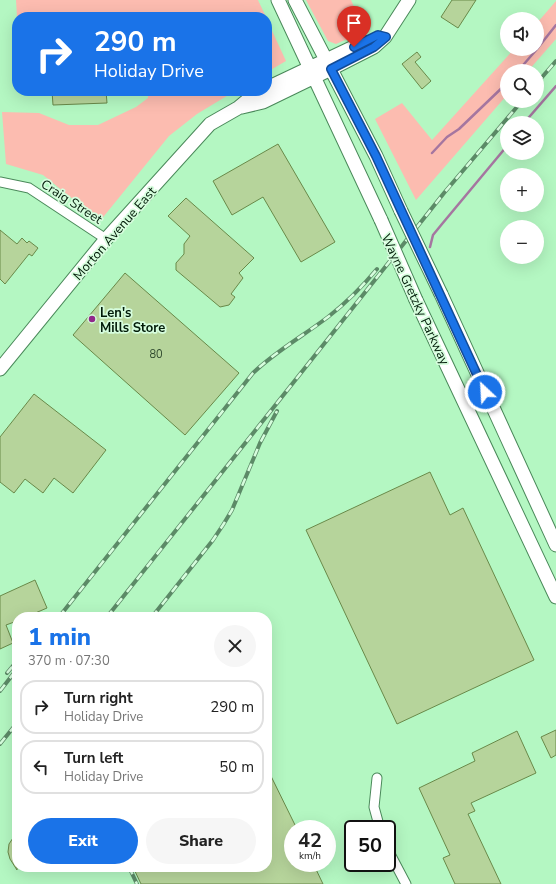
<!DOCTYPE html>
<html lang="en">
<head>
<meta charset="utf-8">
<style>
	body { margin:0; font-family:"Nunito Sans",sans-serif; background:#f6f6f6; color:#222; height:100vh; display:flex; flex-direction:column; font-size:15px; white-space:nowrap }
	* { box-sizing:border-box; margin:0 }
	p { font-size:13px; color:#767676 }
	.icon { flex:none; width:22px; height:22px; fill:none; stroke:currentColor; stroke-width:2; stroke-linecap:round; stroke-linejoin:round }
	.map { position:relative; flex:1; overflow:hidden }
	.sheet { position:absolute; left:12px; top:612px; width:260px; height:260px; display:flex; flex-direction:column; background:#fff; border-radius:16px; box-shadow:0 4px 16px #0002 }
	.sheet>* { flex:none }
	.guide { position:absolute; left:12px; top:12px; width:260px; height:84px; border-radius:16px; box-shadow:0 4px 16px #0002; background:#1a73e8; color:#fff; overflow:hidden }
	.fabs { position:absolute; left:500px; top:12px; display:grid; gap:8px }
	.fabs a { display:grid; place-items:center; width:44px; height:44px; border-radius:50%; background:#fff; box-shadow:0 4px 16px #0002; font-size:20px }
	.speed { position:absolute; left:284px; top:820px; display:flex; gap:8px; font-size:20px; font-weight:700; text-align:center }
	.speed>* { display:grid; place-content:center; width:52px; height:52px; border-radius:50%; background:#fff; box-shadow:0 4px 16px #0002; line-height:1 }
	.speed small { font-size:10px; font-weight:400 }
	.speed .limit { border:2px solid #111; border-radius:6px; background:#fff; color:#111 }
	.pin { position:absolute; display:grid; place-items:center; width:34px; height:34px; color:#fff; margin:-41px -17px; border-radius:50% 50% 50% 0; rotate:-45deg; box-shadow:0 0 4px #0007 }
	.pin .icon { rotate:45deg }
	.me { position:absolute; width:44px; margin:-22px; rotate:335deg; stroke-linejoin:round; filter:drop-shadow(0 0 3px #0008) }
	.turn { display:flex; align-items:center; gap:14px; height:84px; padding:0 16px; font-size:18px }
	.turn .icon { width:52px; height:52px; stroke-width:2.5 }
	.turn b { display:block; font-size:28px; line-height:34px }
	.round { display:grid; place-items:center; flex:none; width:42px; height:42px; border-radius:21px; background:#f6f6f6 }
	.overview { display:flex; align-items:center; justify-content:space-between; height:68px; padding:0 16px }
	h1 { font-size:24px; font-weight:800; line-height:30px; color:#1a73e8 }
	.cta { display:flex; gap:8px; margin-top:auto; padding:8px 16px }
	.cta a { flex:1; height:46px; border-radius:24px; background:#1a73e8; color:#fff; font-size:16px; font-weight:800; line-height:46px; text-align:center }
	.cta a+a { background:#f6f6f6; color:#222 }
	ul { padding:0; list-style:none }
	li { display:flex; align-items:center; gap:12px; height:54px; margin:0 8px 6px; padding:0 8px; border:2px solid #e0e0e0; border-radius:16px }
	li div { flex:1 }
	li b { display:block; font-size:15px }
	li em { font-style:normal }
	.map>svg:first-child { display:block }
	.green { fill:#fcbcb0 }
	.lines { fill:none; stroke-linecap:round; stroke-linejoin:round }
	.stream { stroke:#a576a0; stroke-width:2.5 }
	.building { fill:#b6d49b; stroke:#698949 }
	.street-casing { stroke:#4a895a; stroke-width:11 }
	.secondary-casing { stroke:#4a895a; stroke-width:15 }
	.street { stroke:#fff; stroke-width:9 }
	.secondary { stroke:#fff; stroke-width:13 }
	.rail-casing { stroke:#5c8a67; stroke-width:4 }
	.rail { stroke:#d6fddd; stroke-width:2.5; stroke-dasharray:8; stroke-linecap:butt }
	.secondary-bridge-casing { stroke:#4a895a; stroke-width:15; stroke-linecap:butt }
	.secondary-bridge { stroke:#fff; stroke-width:13 }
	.route-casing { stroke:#114b97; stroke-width:10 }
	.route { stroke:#1a73e8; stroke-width:7 }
	.poi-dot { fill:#91278a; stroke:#d6fddd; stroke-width:1.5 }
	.labels { text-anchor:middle; stroke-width:3.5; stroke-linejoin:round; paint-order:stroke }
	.number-label { font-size:11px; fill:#2e482d }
	.street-label { font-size:13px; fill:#011a08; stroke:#d6fddd }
	.poi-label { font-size:13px; font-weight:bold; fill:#011a08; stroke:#d6fddd; text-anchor:start }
</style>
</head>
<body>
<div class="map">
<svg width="556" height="884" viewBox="0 0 556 884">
	<rect width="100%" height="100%" fill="#b4f7c2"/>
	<path class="green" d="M 16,0 L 258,0 L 266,17 L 17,17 Z
		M 306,0 L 351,0 L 365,31 L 336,44 L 328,41 Z
		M 556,1 L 556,39 L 528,71 L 507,71 L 507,95 L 416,200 L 375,119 L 402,103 L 432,140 L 514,49 L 537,49 L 537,23 Z
		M 267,20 L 286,61 L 267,72 Z
		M 148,91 L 235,91 L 197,114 L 169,136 L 100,221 L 43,175 L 6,164 L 2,112 L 39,113 L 69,125 L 98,125 L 136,107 L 148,98 Z"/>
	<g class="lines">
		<path class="stream" d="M 537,49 L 556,25
			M 518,71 L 537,49
			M 524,123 L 556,86
			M 432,153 L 447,137 L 459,129 L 507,83
			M 430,247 L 433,235 L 442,224 L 507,146"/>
	</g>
	<path class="building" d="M 452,0 L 476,0 L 458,28 L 441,17 Z
		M 417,52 L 421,57 L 415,62 L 431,81 L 422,89 L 402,64 Z
		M 52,91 L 106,91 L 107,103 L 53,105 Z
		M 278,144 L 335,242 L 301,262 L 263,197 L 232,215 L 213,181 Z
		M 186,198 L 254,258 L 239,273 L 243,278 L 231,294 L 235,297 L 229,305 L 220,307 L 176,270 L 176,263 L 184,254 L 184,244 L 190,236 L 168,216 Z
		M 0,230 L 17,244 L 22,238 L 27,243 L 29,241 L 38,248 L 32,256 L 29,254 L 5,284 L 0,279 Z
		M 125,273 L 239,373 L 185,435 L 73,335 Z
		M 34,394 L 106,450 L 73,493 L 54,478 L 43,493 L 25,479 L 14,493 L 0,482 L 0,437 Z
		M 430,472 L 450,515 L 463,508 L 534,660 L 397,724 L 306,530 Z
		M 35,580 L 47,608 L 26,617 L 17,617 L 17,621 L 6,625 L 13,643 L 0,649 L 0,596 Z
		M 556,730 L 556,755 L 551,758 L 541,737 Z
		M 517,731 L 536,773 L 471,803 L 475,811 L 468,814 L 501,884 L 455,884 L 443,858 L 450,855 L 419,788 L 475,761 L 472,753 Z
		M 267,768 L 297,829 L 293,829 L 293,863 L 313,863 L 323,884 L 141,884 L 133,867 L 267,867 Z
		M 17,832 L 17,870 L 10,859 L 8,852 L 9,844 Z"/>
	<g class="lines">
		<defs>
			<path id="street" d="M 0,182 L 29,188 L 106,239
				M 377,778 L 374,807 L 380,829
				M 387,848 L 406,884"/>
			<path id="secondary" d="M 278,0 L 381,220
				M 295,0 L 376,156 L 401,211
				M 267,88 L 364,42
				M 242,107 L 263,102 L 331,69 L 374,47 L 385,37 L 409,0
				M 441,294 L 556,545
				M 416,300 L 556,597
				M 0,369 L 106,239 L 210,124 L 238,108 L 256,93 L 261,91"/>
		</defs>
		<use href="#street" class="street-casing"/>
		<use href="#secondary" class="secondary-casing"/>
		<use href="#street" class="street"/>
		<use href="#secondary" class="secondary"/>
		<defs>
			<path id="rail" d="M 537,83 L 556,61
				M 59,617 L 253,373 C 276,351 303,336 328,317 C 346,303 362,287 377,269
				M 107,617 L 444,193 L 522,101
				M 152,617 L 213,540 L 223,525 L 232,510 L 260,443 L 277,411
				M 7,673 L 17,661
				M 0,691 L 17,669
				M 0,744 L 17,723
				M 129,867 L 137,884"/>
		</defs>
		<use href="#rail" class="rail-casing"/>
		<use href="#rail" class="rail"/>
		<defs>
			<path id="secondary-bridge" d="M 401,211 L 441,294
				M 381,220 L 416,300"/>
		</defs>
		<use href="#secondary-bridge" class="secondary-bridge-casing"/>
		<use href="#secondary-bridge" class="secondary-bridge"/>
	</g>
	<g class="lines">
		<defs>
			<path id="route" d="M 354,47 L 378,35 L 386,37 L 374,47 L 331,69 L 376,156 L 485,392"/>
		</defs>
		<use href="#route" class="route-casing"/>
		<use href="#route" class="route"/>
	</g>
	<circle class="poi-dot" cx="92" cy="319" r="4"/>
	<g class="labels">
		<g class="number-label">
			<text x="156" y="358">80</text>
		</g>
		<g class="street-label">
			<text transform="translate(72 201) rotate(33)" y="5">Craig Street</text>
			<text transform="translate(114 233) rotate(-49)" y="5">Morton Avenue East</text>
			<text transform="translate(416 299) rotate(65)" y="5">Wayne Gretzky Parkway</text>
		</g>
		<g class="poi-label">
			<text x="100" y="317">Len's<tspan x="100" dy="15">Mills Store</tspan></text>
		</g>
	</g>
</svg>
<div class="fabs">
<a><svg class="icon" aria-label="sound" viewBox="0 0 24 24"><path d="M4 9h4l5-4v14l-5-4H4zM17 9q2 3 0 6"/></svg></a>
<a><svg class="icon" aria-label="search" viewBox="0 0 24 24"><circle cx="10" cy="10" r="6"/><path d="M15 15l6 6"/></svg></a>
<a><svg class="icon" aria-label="layers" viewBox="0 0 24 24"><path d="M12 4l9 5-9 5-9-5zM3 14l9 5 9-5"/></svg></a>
<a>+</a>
<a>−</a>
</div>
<div class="speed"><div>42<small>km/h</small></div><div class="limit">50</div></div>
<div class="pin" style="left:354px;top:47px;background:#d93025"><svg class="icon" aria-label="arrive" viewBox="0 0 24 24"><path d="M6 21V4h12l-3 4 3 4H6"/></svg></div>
<svg class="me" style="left:485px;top:392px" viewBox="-20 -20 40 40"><circle r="17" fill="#1a73e8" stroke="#fff" stroke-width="3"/><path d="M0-11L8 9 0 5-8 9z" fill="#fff"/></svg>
<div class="guide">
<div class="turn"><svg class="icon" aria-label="right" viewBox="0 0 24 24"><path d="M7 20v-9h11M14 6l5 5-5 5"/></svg><div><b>290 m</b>Holiday Drive</div></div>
</div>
<section class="sheet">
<div class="overview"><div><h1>1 min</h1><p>370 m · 07:30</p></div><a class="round"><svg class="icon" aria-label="close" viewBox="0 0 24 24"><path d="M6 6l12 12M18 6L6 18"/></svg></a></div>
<ul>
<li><svg class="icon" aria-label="right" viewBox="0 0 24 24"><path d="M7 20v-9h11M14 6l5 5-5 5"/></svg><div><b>Turn right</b><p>Holiday Drive</p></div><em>290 m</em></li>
<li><svg class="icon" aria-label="left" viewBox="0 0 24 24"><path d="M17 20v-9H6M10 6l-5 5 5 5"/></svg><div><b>Turn left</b><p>Holiday Drive</p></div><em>50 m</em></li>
</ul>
<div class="cta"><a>Exit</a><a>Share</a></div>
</section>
</div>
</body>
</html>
